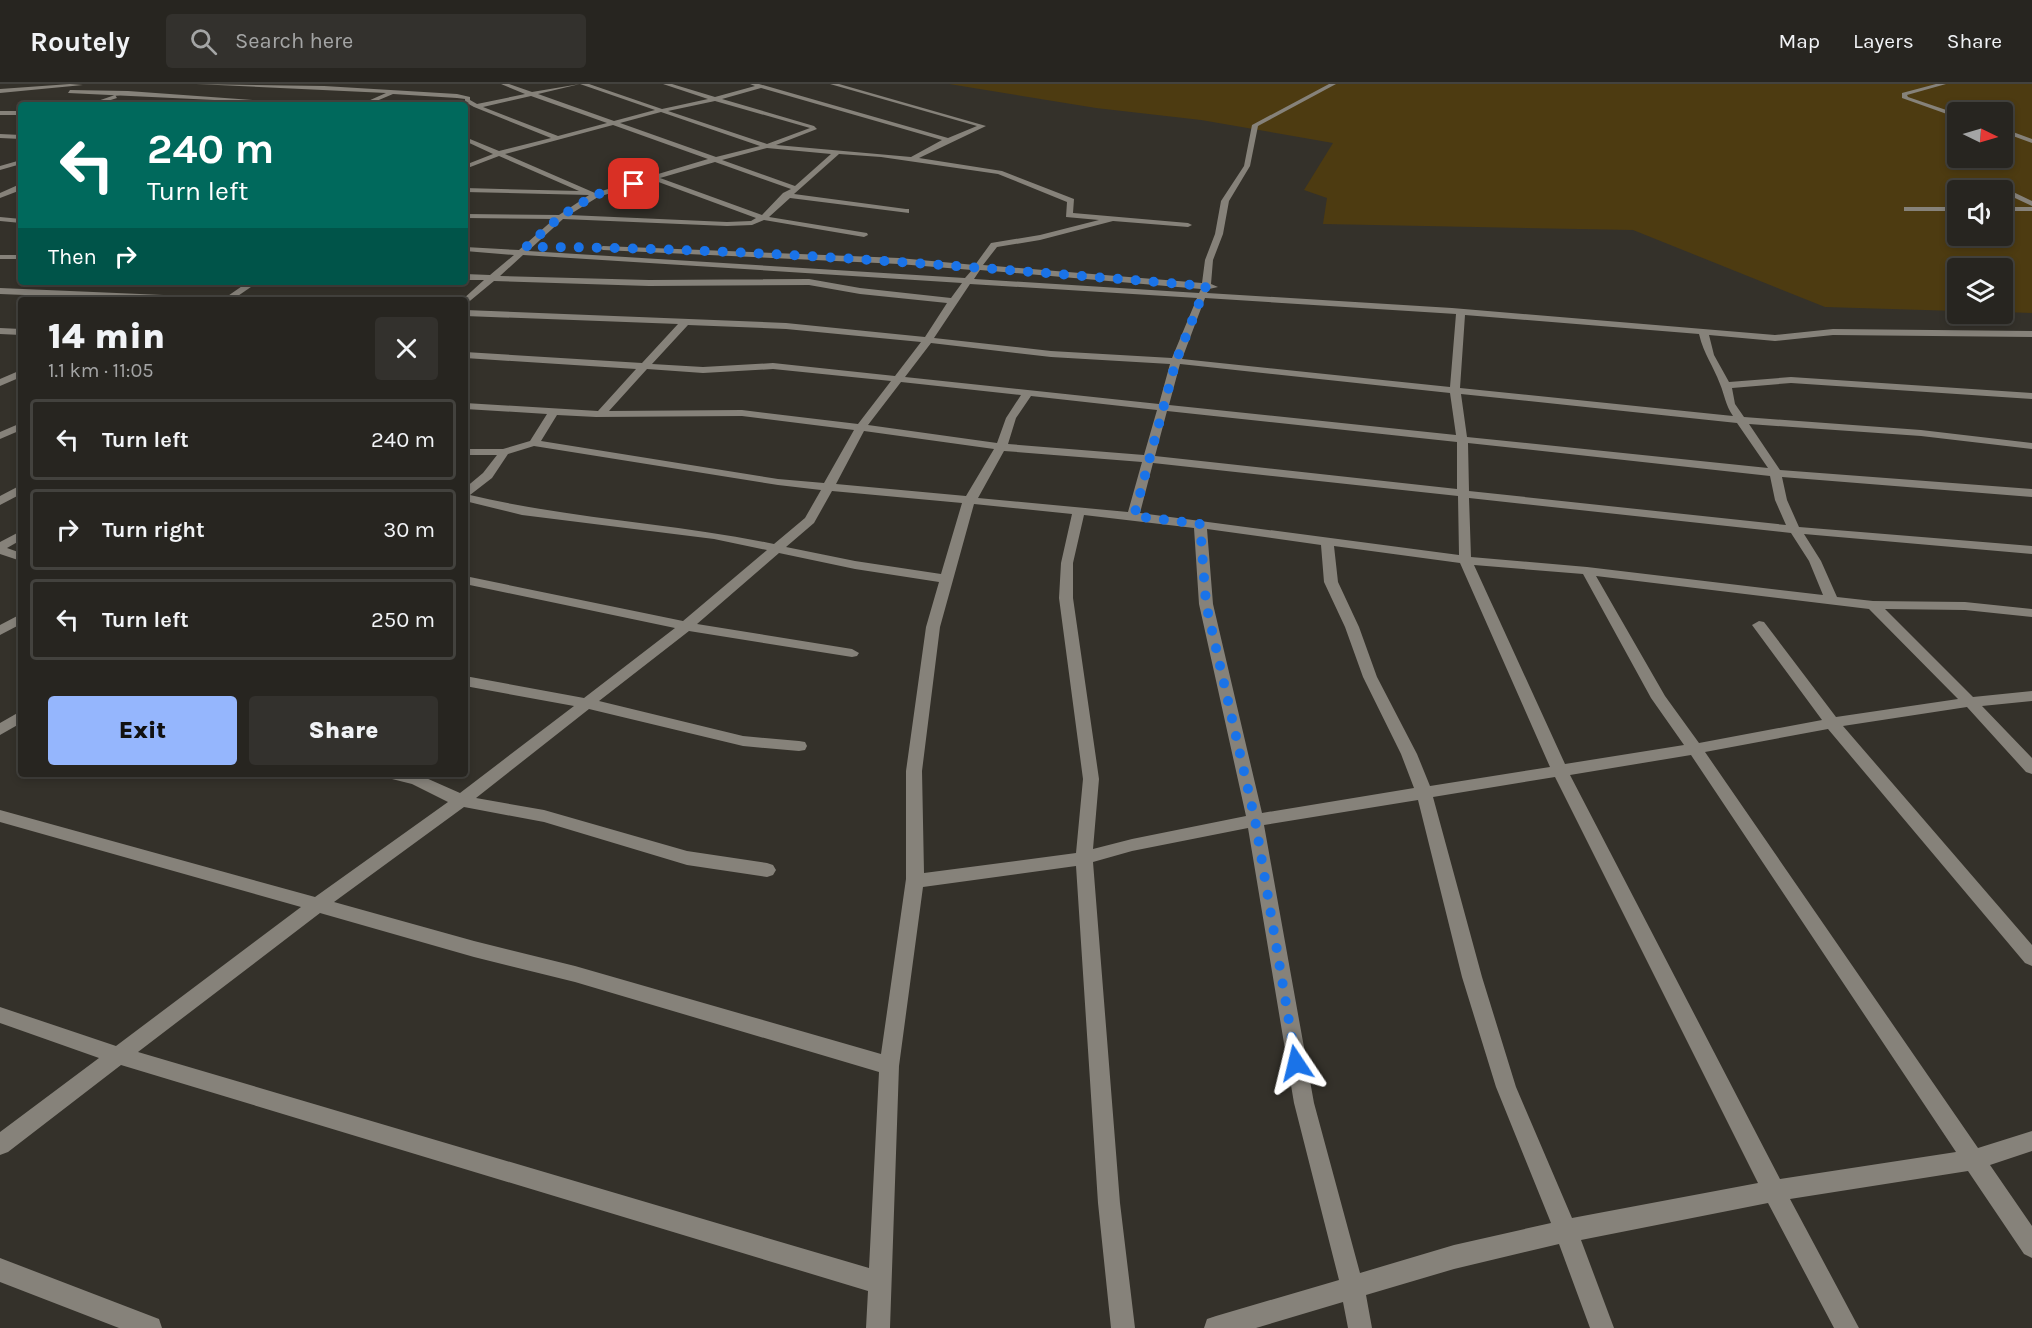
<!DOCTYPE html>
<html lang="en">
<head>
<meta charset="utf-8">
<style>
	body { margin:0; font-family:Karla,sans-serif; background:#33312d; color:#f1f3f6; height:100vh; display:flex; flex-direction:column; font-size:22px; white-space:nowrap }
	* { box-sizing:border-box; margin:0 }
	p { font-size:20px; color:#a4a5a5 }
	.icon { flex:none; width:33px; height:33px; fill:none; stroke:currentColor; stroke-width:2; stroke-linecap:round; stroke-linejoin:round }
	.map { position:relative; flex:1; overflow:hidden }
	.sheet { position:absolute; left:18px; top:213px; width:450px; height:480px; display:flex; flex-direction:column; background:#272520; border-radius:6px; box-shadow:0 3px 9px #0003,0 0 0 2px #43423e }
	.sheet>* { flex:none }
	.hud { position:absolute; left:18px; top:18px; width:450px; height:183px; border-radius:6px; box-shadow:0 3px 9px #0003,0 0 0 2px #43423e; background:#00695c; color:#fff; overflow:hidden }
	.needle { width:39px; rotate:95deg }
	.fabs { position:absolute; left:1947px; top:18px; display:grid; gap:12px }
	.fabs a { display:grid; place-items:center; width:66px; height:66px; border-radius:6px; background:#272520; box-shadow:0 3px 9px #0003,0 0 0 2px #43423e; font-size:30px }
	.pin { position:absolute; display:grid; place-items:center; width:51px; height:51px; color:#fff; margin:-26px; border-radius:12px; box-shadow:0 3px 9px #0006 }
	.me { position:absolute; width:66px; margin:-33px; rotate:350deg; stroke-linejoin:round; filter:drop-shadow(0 0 4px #0008) }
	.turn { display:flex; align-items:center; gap:21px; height:126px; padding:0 30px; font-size:27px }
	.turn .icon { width:78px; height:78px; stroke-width:2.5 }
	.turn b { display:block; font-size:42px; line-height:51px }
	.then { display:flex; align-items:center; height:57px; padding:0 30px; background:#0003; gap:12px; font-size:22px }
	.round { display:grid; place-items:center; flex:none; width:63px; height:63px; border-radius:6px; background:#33312d }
	.summary { display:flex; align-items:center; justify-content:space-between; height:102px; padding:0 30px }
	h1 { font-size:36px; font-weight:800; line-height:45px }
	.button { display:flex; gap:12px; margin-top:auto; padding:12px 30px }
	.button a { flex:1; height:69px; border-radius:6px; background:#95b6fd; color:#111; font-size:24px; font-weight:800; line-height:69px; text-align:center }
	.button a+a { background:#33312d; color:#f1f3f6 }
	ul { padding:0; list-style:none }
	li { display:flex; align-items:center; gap:18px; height:81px; margin:0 12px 9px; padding:0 18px; border:3px solid #43423e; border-radius:6px }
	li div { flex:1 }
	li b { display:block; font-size:22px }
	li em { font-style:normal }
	header { display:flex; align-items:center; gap:36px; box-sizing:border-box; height:84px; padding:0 30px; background:#272520; border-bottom:2px solid #43423e }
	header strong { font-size:28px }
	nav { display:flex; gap:33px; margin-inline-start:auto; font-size:21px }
	.search { width:420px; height:54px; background:#33312d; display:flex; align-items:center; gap:15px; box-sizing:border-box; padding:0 21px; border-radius:6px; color:#a4a5a5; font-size:22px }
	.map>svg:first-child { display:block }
	.green { fill:#4d3b11; fill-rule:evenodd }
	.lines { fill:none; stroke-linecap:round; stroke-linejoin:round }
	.minor { fill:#86827a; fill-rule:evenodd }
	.route { stroke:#1a73e8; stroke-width:10; stroke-dasharray:0 18 }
</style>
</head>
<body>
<header>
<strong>Routely</strong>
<div class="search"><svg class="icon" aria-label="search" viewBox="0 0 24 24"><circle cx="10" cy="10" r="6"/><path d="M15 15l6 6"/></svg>Search here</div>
<nav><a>Map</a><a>Layers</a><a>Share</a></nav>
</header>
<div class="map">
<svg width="2032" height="1244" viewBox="0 0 2032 1244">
	<rect width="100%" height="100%" fill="#34312a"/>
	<path class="green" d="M 949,0 L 2032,0 L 2032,229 L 2003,228 L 2002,184 L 1958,184 L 1957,227 L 1825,223 L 1633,146 L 1323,140 L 1327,114 L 1304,106 L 1333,59 L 1201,36 L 1096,24 ZM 1958,28 L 2002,28 L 2002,74 L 1958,74 ZM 1958,106 L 2002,106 L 2002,152 L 1958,152 Z"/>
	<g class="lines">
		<path class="minor" d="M 70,0 L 83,1 L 0,9 L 0,5 Z
			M 196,0 L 324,2 L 457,10 L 470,13 L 470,16 L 477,20 L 525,10 L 501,0 L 509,0 L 532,8 L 580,0 L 538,10 L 614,37 L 655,26 L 580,0 L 589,0 L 662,25 L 708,15 L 663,0 L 672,0 L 715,13 L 755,2 L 750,0 L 759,0 L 948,54 L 977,42 L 830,0 L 839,0 L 986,42 L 919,74 L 1002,87 L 1074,115 L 1073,129 L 1188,139 L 1192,141 L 1188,143 L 1113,137 L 1040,156 L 997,163 L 983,181 L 1202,199 L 1205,176 L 1215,150 L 1221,117 L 1244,82 L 1252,41 L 1329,0 L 1336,0 L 1258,42 L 1250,82 L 1229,117 L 1223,150 L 1213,176 L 1211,200 L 1218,203 L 1209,205 L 1207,209 L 1452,224 L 1775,251 L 1833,245 L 2032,247 L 2032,253 L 1833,251 L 1775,257 L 1709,251 L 1714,271 L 1729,298 L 1791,293 L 2032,309 L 2032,315 L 1791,299 L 1732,304 L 1735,320 L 1744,333 L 1921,346 L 2032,359 L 2032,365 L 1921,352 L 1749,340 L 1780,386 L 2032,405 L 2032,413 L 1782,393 L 1787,416 L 1799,443 L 2032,462 L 2032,470 L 1804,450 L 1821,477 L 1837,513 L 1873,517 L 1965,518 L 2032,525 L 2032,533 L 1965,526 L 1885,525 L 1973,613 L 2032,607 L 2032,617 L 1982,622 L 2032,674 L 2032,690 L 2026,688 L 1967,623 L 1843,642 L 2032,861 L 2032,882 L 2025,879 L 1828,645 L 1705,668 L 1978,1064 L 2032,1047 L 2032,1067 L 1990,1081 L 2032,1142 L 2032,1174 L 2024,1170 L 1968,1087 L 1790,1115 L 1859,1244 L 1834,1244 L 1768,1119 L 1581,1156 L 1614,1244 L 1590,1244 L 1559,1160 L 1454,1185 L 1366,1211 L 1372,1244 L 1348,1244 L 1343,1218 L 1256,1244 L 1204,1244 L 1207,1235 L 1216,1232 L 1339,1196 L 1294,1019 L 1248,744 L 1132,767 L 1093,778 L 1120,1119 L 1135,1244 L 1111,1244 L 1098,1119 L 1076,782 L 923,803 L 899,982 L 890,1244 L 866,1244 L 868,1207 L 121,981 L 8,1068 L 0,1071 L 0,1048 L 99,974 L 0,939 L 0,923 L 116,962 L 301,823 L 0,738 L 0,726 L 315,813 L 448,718 L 412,700 L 388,694 L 386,690 L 417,690 L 460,709 L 574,622 L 465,602 L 465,592 L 584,614 L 675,544 L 465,500 L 465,492 L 683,537 L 767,466 L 714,455 L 522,431 L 465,417 L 465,404 L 483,389 L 497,371 L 465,371 L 465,365 L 503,365 L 530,357 L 547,330 L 465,325 L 465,319 L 598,327 L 636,285 L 465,274 L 465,268 L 642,279 L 678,240 L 465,232 L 465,226 L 786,239 L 925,253 L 947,219 L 860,210 L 809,201 L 649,202 L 494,197 L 465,221 L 465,216 L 462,216 L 484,196 L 465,196 L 465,190 L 490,191 L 514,171 L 465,167 L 465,163 L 519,166 L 554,135 L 465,134 L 465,130 L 559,131 L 589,111 L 465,108 L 465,104 L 579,107 L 499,72 L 465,85 L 465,81 L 493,70 L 465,57 L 465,53 L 499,67 L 551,54 L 474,23 L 465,18 L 465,15 L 457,14 L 393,10 L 367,21 L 359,21 L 386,9 ZM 761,4 L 942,56 L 911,73 L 776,61 L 817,45 L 814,42 L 722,15 ZM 531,12 L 607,39 L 558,52 L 483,23 ZM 715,17 L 810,44 L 767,60 L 668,27 ZM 661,28 L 760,62 L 716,73 L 620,39 ZM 613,41 L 708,75 L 595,109 L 505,70 ZM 767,64 L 831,70 L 795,102 L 722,76 ZM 839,70 L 881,73 L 998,90 L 1067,118 L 1066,133 L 1099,136 L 1040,151 L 991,159 L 975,181 L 899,174 L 603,162 L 599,164 L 603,166 L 899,180 L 972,186 L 965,194 L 528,167 L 563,135 L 727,142 L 752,141 L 764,136 L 864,153 L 868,151 L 867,149 L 769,133 L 790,114 L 909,129 L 909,125 L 906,125 L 794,110 ZM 715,78 L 791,105 L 783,109 L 762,131 L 660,94 ZM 653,96 L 756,134 L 751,137 L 727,138 L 569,131 L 598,113 ZM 523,171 L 962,199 L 951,214 L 860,204 L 809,195 L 649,196 L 500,192 ZM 980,186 L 1201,205 L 1199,209 L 974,195 ZM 970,200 L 1197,214 L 1172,274 L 1051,267 L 934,254 ZM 1205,214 L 1456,230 L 1450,303 L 1182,275 ZM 1465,231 L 1699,250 C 1704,271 1713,281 1720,300 C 1725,312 1725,320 1733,332 L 1460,304 ZM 688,241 L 786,245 L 921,258 L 895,292 L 773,279 L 703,283 L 652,280 ZM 931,259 L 1051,273 L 1170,280 L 1159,320 L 905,293 ZM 1180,280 L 1450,309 L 1456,351 L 1169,321 ZM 647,285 L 703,289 L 773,285 L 891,297 L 858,340 L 742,326 L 609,327 ZM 901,298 L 1021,311 L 1006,334 L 997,359 L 868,341 ZM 1461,310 L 1737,339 L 1768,384 L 1467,353 ZM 1031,312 L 1157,326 L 1144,371 L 1008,360 L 1016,334 ZM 1167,327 L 1457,358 L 1457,405 L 1155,372 ZM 557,331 L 596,333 L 742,332 L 854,346 L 824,399 L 778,395 L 541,357 ZM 864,347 L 994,365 L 966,412 L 836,400 ZM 1468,359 L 1770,392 L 1775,416 L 1786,441 L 1469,407 ZM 534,362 L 778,401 L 821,406 L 805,434 L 774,460 C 674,439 570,435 470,411 L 492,394 L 508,370 ZM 1004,367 L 1142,378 L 1128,428 L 978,414 ZM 1153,379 L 1458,412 L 1459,471 L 1140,429 ZM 832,407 L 962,419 L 941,490 L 855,477 L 786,463 L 814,439 ZM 1469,414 L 1791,449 L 1809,477 L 1823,511 L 1587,483 L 1471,473 ZM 974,420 L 1072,430 L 1061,479 L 1059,514 L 1083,695 L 1076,769 L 924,789 L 922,687 L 940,543 ZM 1084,431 L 1194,444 L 1199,520 L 1246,732 L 1132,755 L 1093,765 L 1099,695 L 1073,514 L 1073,479 ZM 1207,445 L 1321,461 L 1324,498 L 1345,543 L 1363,593 L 1401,670 L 1414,704 L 1262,729 L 1213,520 ZM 1334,462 L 1460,479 L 1550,683 L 1430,702 L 1417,670 L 1377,593 L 1359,543 L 1338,498 ZM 779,469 L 855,485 L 939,498 L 926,543 L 906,687 L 906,795 L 881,970 L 575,882 L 474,857 L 334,818 L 464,723 L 544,738 L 687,781 L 767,793 L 773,791 L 776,786 L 773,781 L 767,779 L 687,767 L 544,726 L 476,714 L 589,625 L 743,662 L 799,667 L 805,666 L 807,662 L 805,658 L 799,657 L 743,652 L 599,617 L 689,547 L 852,573 L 857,572 L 859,569 L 852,565 L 697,540 ZM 1474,481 L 1583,490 L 1651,614 L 1684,661 L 1565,680 ZM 1596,492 L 1869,525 L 1958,615 L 1836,633 L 1764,538 L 1759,537 L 1752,541 L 1822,636 L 1699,659 L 1665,612 ZM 1691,671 L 1956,1068 L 1780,1095 L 1570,691 ZM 1555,693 L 1758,1099 L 1572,1134 L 1516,1003 L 1482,893 L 1433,713 ZM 1418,716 L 1462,893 L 1496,1003 L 1551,1139 L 1454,1161 L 1360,1189 L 1314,1019 L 1264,741 ZM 320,829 L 474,873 L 575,898 L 879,988 L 869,1184 L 138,968 Z
			M 1936,0 L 1946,0 L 1907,11 L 1908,13 L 1958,30 L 1958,34 L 1902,14 L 1902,9 Z
			M 70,6 L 128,7 L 321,21 L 68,9 Z
			M 115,11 L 117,14 L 95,21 L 86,21 Z
			M 0,27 L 21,27 L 21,31 L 0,31 Z
			M 2002,44 L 2032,55 L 2032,59 L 2002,48 Z
			M 0,50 L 21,51 L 21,55 L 0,54 Z
			M 21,76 L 21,80 L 0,86 L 0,82 Z
			M 1988,96 L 2032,117 L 2032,122 L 1985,100 Z
			M 18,101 L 21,101 L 21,106 L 0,114 L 0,109 Z
			M 1904,123 L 1958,123 L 1958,127 L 1904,127 Z
			M 2002,123 L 2032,123 L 2032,127 L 2002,127 Z
			M 0,133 L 21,135 L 21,139 L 0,137 Z
			M 0,171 L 21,171 L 21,175 L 0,175 Z
			M 248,198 L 258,198 L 232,216 L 222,216 Z
			M 0,204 L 210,213 L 214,216 L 148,216 L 0,210 Z
			M 0,244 L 21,245 L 21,251 L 0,250 Z
			M 21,286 L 21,293 L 0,302 L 0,295 Z
			M 21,339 L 21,346 L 0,355 L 0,348 Z
			M 21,401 L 21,410 L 0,421 L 0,412 Z
			M 21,447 L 21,456 L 7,464 L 21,469 L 21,477 L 0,470 L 0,458 Z
			M 21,530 L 21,540 L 0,551 L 0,541 Z
			M 21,627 L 21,639 L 0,651 L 0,639 Z
			M 0,1174 L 159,1235 L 162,1244 L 119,1244 L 0,1198 Z"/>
	</g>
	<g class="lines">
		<path class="route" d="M 634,100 L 595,111 L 561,132 L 526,163 C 754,163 980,184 1206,202 L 1176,277 L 1134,432 L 1200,440 L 1206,520 L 1255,736 L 1296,979"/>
	</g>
</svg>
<div class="fabs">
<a><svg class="needle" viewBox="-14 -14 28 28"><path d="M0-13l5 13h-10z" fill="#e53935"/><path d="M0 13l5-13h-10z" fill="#a4a5a5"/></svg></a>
<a><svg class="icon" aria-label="sound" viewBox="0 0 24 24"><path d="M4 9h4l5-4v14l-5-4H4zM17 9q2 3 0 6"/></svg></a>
<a><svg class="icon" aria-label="layers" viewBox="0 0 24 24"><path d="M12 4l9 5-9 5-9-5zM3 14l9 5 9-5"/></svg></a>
</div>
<div class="pin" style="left:634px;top:100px;background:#d93025"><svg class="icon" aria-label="arrive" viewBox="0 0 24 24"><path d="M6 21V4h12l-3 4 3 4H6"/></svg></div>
<svg class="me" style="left:1296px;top:979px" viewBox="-20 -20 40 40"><path d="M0-17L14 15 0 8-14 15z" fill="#1a73e8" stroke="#fff" stroke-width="4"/></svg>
<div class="hud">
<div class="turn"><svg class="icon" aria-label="left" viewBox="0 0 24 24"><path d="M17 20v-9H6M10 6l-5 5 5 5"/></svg><div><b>240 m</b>Turn left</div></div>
<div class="then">Then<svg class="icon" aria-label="right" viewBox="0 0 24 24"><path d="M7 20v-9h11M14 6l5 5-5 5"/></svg></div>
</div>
<section class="sheet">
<div class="summary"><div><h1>14 min</h1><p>1.1 km · 11:05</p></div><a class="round"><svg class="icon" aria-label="close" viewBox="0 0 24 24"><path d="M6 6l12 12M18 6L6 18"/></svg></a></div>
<ul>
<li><svg class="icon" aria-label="left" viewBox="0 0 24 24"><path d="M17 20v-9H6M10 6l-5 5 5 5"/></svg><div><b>Turn left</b></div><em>240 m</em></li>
<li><svg class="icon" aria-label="right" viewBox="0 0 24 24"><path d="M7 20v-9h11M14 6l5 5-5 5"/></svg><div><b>Turn right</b></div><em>30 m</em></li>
<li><svg class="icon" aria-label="left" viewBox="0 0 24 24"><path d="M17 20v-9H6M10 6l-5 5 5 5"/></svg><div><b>Turn left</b></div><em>250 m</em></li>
</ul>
<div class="button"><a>Exit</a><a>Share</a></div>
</section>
</div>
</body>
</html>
